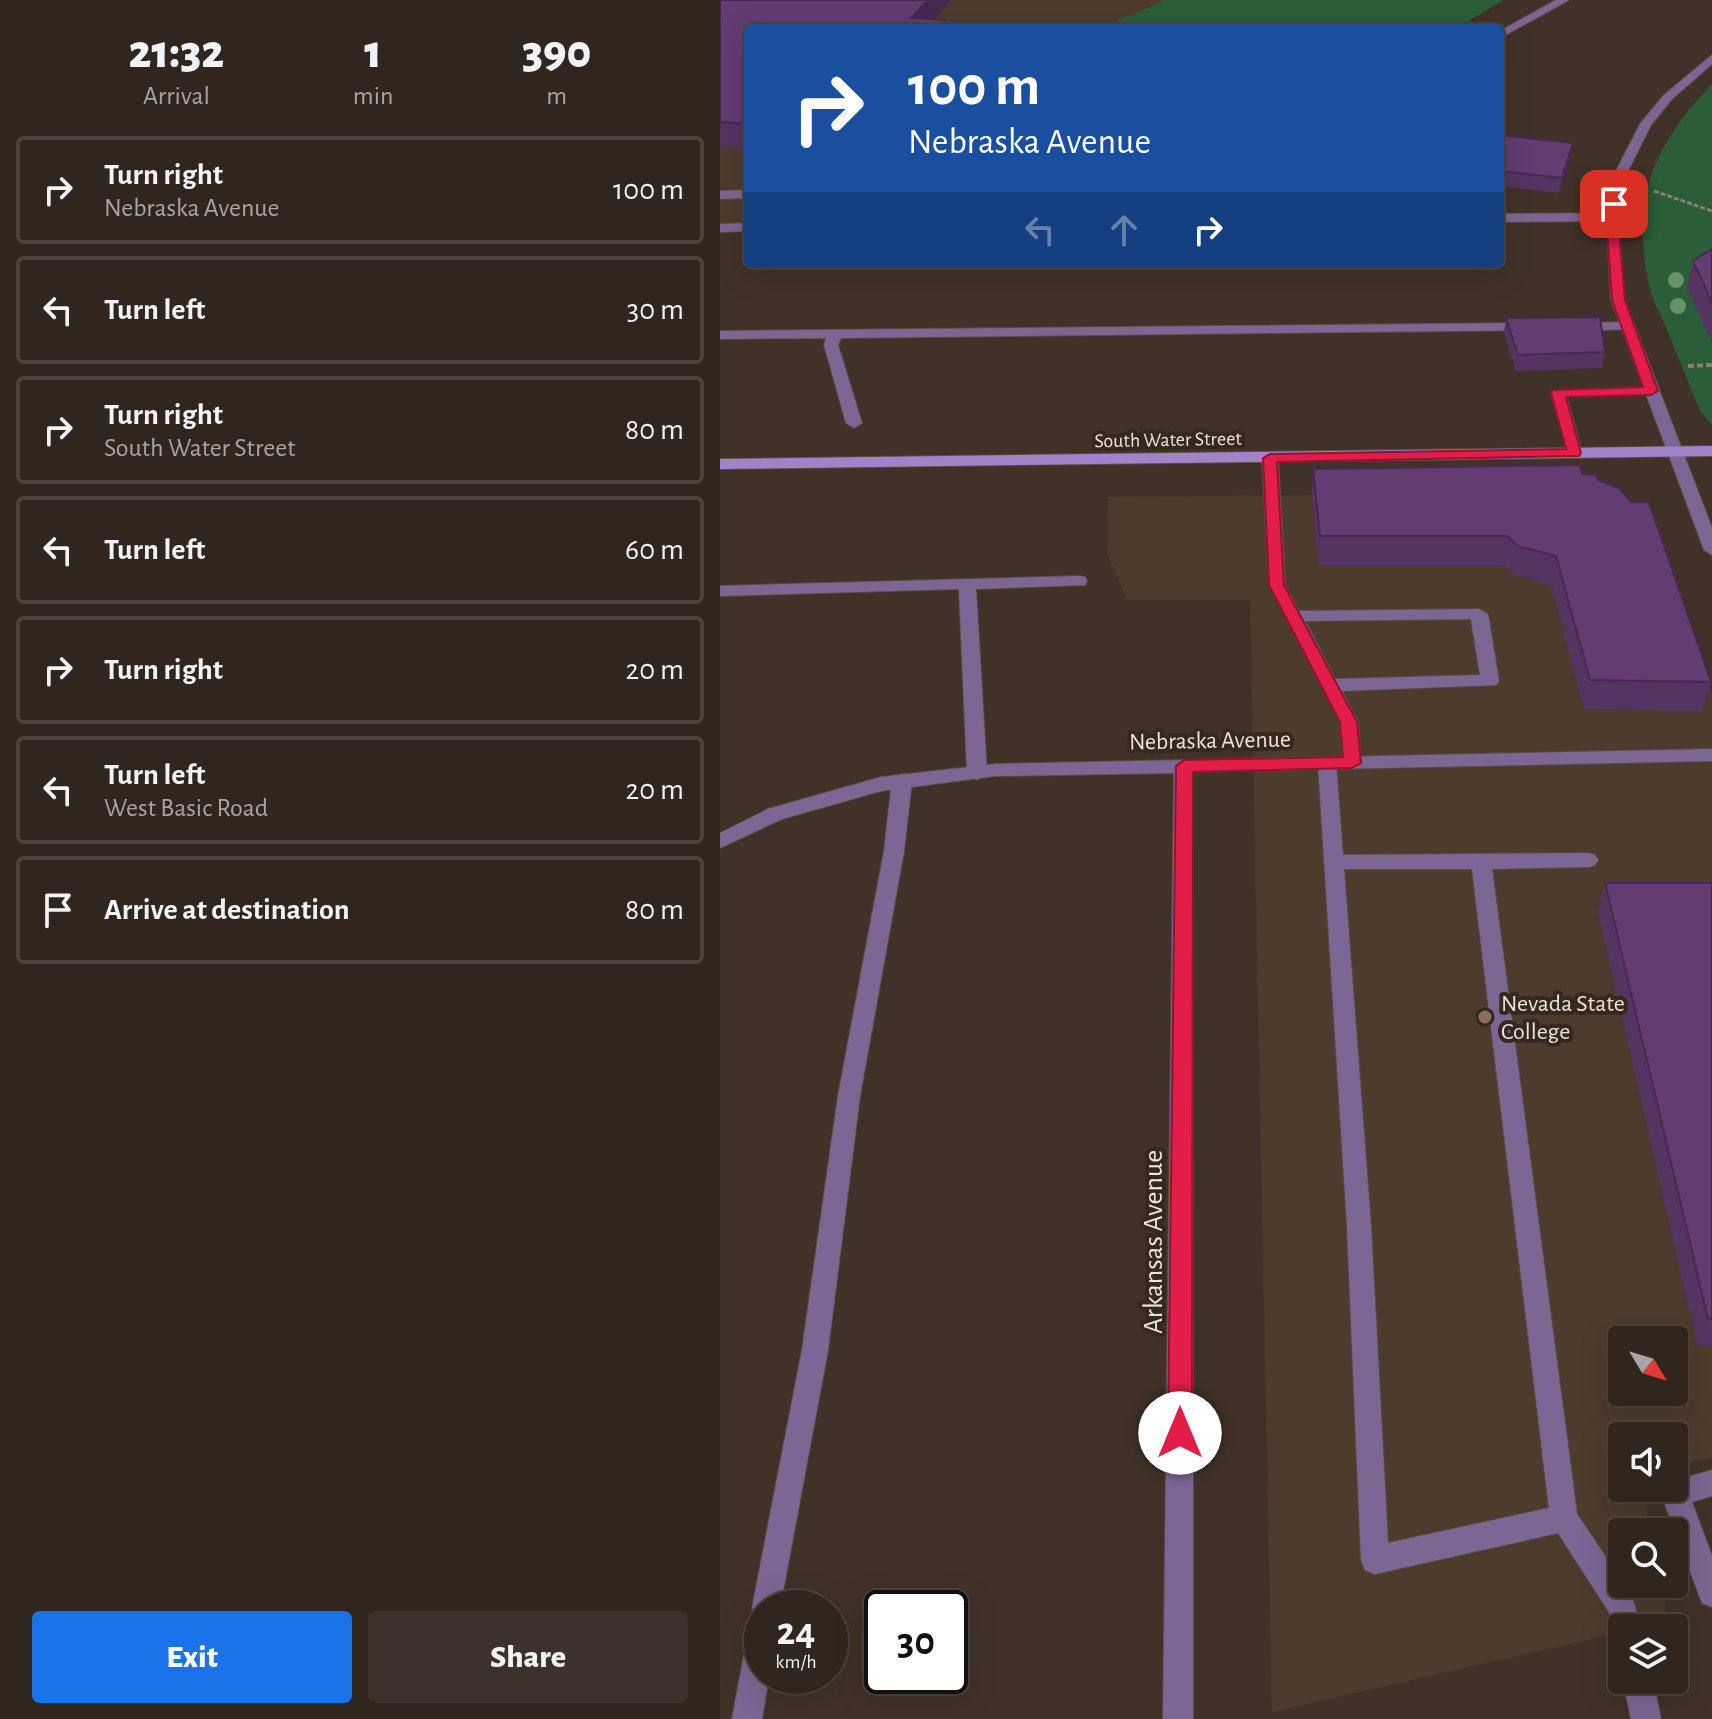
<!DOCTYPE html>
<html lang="en">
<head>
<meta charset="utf-8">
<style>
	body { margin:0; font-family:"Alegreya Sans",sans-serif; background:#3c322b; color:#f1f3f6; height:100vh; display:flex; flex-direction:column; font-size:30px; white-space:nowrap }
	* { box-sizing:border-box; margin:0 }
	p { font-size:26px; color:#a8a5a4 }
	.icon { flex:none; width:44px; height:44px; fill:none; stroke:currentColor; stroke-width:2; stroke-linecap:round; stroke-linejoin:round }
	.map { position:relative; flex:1; overflow:hidden }
	.sheet { display:flex; flex-direction:column; background:#30261e; width:720px }
	.sheet>* { flex:none }
	.hud { position:absolute; left:24px; top:24px; width:760px; height:244px; border-radius:8px; box-shadow:0 8px 32px #0002,0 0 0 2px #4b433c; background:#1a4fa0; color:#fff; overflow:hidden }
	.needle { width:52px; rotate:128deg }
	.fabs { position:absolute; left:888px; top:1326px; display:grid; gap:16px }
	.fabs a { display:grid; place-items:center; width:80px; height:80px; border-radius:8px; background:#30261e; box-shadow:0 8px 32px #0002,0 0 0 2px #4b433c; font-size:40px }
	.speed { position:absolute; left:24px; top:1590px; display:flex; gap:16px; font-size:40px; font-weight:700; text-align:center }
	.speed>* { display:grid; place-content:center; width:104px; height:104px; border-radius:50%; background:#30261e; box-shadow:0 8px 32px #0002,0 0 0 2px #4b433c; line-height:1 }
	.speed small { font-size:20px; font-weight:400 }
	.speed .limit { border:4px solid #111; border-radius:12px; background:#fff; color:#111 }
	.pin { position:absolute; display:grid; place-items:center; width:68px; height:68px; color:#fff; margin:-34px; border-radius:16px; box-shadow:0 4px 12px #0006 }
	.me { position:absolute; width:88px; margin:-44px; rotate:0deg; stroke-linejoin:round; filter:drop-shadow(0 0 6px #0008) }
	.turn { display:flex; align-items:center; gap:28px; height:168px; padding:0 32px; font-size:36px }
	.turn .icon { width:104px; height:104px; stroke-width:2.5 }
	.turn b { display:block; font-size:56px; line-height:68px }
	.lanes { display:flex; align-items:center; height:76px; padding:0 32px; background:#0003; justify-content:center; gap:40px; direction:ltr }
	.lanes .off { opacity:.35 }
	.eta { display:flex; justify-content:space-evenly; align-items:center; height:136px; text-align:center }
	.eta b { font-size:48px; font-weight:800; line-height:56px }
	.cta { display:flex; gap:16px; margin-top:auto; padding:16px 32px }
	.cta a { flex:1; height:92px; border-radius:8px; background:#1a73e8; color:#fff; font-size:32px; font-weight:800; line-height:92px; text-align:center }
	.cta a+a { background:#3c322b; color:#f1f3f6 }
	ul { padding:0; list-style:none }
	li { display:flex; align-items:center; gap:24px; height:108px; margin:0 16px 12px; padding:0 16px; border:4px solid #4b433c; border-radius:8px }
	li div { flex:1 }
	li b { display:block; font-size:30px }
	li em { font-style:normal }
	main { display:flex; flex:1; min-height:0 }
	.map>svg:first-child { display:block }
	.built { fill:#4d3b2d; fill-rule:evenodd }
	.green { fill:#2b5d39 }
	.lines { fill:none; stroke-linecap:round; stroke-linejoin:round }
	.service-casing { stroke:#5c4e45; stroke-width:2 }
	.minor-casing { stroke:#5c4e45; stroke-width:2 }
	.tertiary-casing { stroke:#5c4e45; stroke-width:2 }
	.secondary-casing { stroke:#5c4e45; stroke-width:2 }
	.path-far1 { stroke:#8a7f76; stroke-width:3; stroke-dasharray:5 2; stroke-linecap:butt }
	.path { stroke:#8a7f76; stroke-width:4; stroke-dasharray:6 3; stroke-linecap:butt }
	.service { fill:#7b6793; fill-rule:evenodd }
	.minor { fill:#7b6793; fill-rule:evenodd }
	.tertiary { fill:#7b6793; fill-rule:evenodd }
	.secondary { fill:#a282c8; fill-rule:evenodd }
	.tree { fill:#679167 }
	.wall { fill:#553462 }
	.shaded-wall { fill:#452a50 }
	.building { fill:#633c72; stroke:#452a50; stroke-width:2 }
	.route { fill:#e11d48; stroke:#92132f; stroke-width:2 }
	.education-dot { fill:#8d6e63; stroke:#35281e; stroke-width:3 }
	.labels { text-anchor:middle; stroke-width:8; stroke-linejoin:round; paint-order:stroke }
	.far-street-label { font-size:20px; fill:#ede4de; stroke:#35281e }
	.street-label { font-size:24px; fill:#ede4de; stroke:#35281e }
	.poi-label { font-size:24px; fill:#ede4de; stroke:#35281e; text-anchor:start }
	.near-street-label { font-size:28px; fill:#ede4de; stroke:#35281e }
</style>
</head>
<body>
<main>
<section class="sheet">
<div class="eta">
<div><b>21:32</b><p>Arrival</p></div>
<div><b>1</b><p>min</p></div>
<div><b>390</b><p>m</p></div>
</div>
<ul>
<li><svg class="icon" aria-label="right" viewBox="0 0 24 24"><path d="M7 20v-9h11M14 6l5 5-5 5"/></svg><div><b>Turn right</b><p>Nebraska Avenue</p></div><em>100 m</em></li>
<li><svg class="icon" aria-label="left" viewBox="0 0 24 24"><path d="M17 20v-9H6M10 6l-5 5 5 5"/></svg><div><b>Turn left</b></div><em>30 m</em></li>
<li><svg class="icon" aria-label="right" viewBox="0 0 24 24"><path d="M7 20v-9h11M14 6l5 5-5 5"/></svg><div><b>Turn right</b><p>South Water Street</p></div><em>80 m</em></li>
<li><svg class="icon" aria-label="left" viewBox="0 0 24 24"><path d="M17 20v-9H6M10 6l-5 5 5 5"/></svg><div><b>Turn left</b></div><em>60 m</em></li>
<li><svg class="icon" aria-label="right" viewBox="0 0 24 24"><path d="M7 20v-9h11M14 6l5 5-5 5"/></svg><div><b>Turn right</b></div><em>20 m</em></li>
<li><svg class="icon" aria-label="left" viewBox="0 0 24 24"><path d="M17 20v-9H6M10 6l-5 5 5 5"/></svg><div><b>Turn left</b><p>West Basic Road</p></div><em>20 m</em></li>
<li><svg class="icon" aria-label="arrive" viewBox="0 0 24 24"><path d="M6 21V4h12l-3 4 3 4H6"/></svg><div><b>Arrive at destination</b></div><em>80 m</em></li>
</ul>
<div class="cta"><a>Exit</a><a>Share</a></div>
</section>
<div class="map">
<svg width="992" height="1719" viewBox="0 0 992 1719">
	<rect width="100%" height="100%" fill="#403228"/>
	<path class="built" d="M 0,0 L 784,0 L 736,28 L 28,28 L 28,227 L 0,228 Z
		M 879,492 L 938,530 L 992,694 L 992,1458 L 954,1466 L 954,1436 L 902,1436 L 902,1488 L 922,1488 L 931,1532 L 902,1532 L 902,1584 L 941,1584 L 949,1622 L 921,1628 L 902,1628 L 902,1632 L 552,1712 L 530,600 L 407,600 L 387,553 L 388,497 ZM 902,1340 L 954,1340 L 954,1392 L 902,1392 Z"/>
	<path class="green" d="M 445,0 L 784,0 L 736,28 L 382,28 Z
		M 992,84 L 992,425 L 980,411 C 968,382 957,354 945,325 C 939,312 932,299 929,285 C 910,199 933,146 992,84 Z"/>
	<g class="lines">
		<defs>
			<path id="service" d="M 836,0 L 849,0 L 780,38 L 780,31 Z
				M 28,190 L 28,198 L 0,199 L 0,191 Z
				M 907,322 L 914,326 L 912,329 L 856,331 L 849,327 L 856,323 Z
				M 812,323 L 819,327 L 817,330 L 121,338 L 118,345 L 142,423 L 134,428 L 126,423 L 104,345 L 106,338 L 0,339 L 0,331 Z
				M 931,387 L 936,388 L 936,394 L 847,397 L 862,453 L 854,458 L 849,456 L 831,393 L 833,390 Z
				M 550,453 L 558,458 L 565,585 L 579,611 L 759,609 L 768,614 L 779,681 L 776,685 L 622,691 L 638,722 L 641,763 L 632,769 L 623,763 L 620,722 L 549,585 L 542,458 ZM 751,619 L 760,675 L 615,679 L 585,621 Z
				M 359,576 L 365,577 L 367,581 L 365,585 L 256,589 L 267,773 L 257,780 L 247,773 L 239,589 L 0,596 L 0,586 Z
				M 607,757 L 616,763 L 623,855 L 868,853 L 875,855 L 878,860 L 875,865 L 868,867 L 772,869 L 857,1514 L 912,1596 L 921,1628 L 902,1628 L 902,1640 L 897,1638 L 889,1612 L 838,1533 L 655,1574 L 645,1570 L 641,1560 L 627,1226 L 598,763 ZM 624,869 L 752,869 L 829,1508 L 668,1543 L 651,1226 Z
				M 182,774 L 192,781 L 184,851 L 140,1096 L 108,1350 L 60,1608 L 42,1608 L 42,1676 L 49,1676 L 42,1719 L 12,1719 L 28,1633 L 32,1623 L 40,1620 L 32,1608 L 82,1350 L 118,1096 L 164,851 L 172,781 Z
				M 992,1470 L 992,1496 L 972,1502 L 992,1556 L 992,1607 L 982,1603 L 941,1494 L 944,1488 L 954,1488 L 954,1481 Z
				M 903,1680 L 933,1680 L 941,1719 L 911,1719 Z"/>
			<path id="minor" d="M 780,214 L 892,213 L 898,217 L 892,221 L 780,222 Z
				M 28,223 L 28,231 L 0,232 L 0,224 Z
				M 992,749 L 992,761 L 473,772 L 473,1719 L 443,1719 L 454,773 L 276,776 L 161,791 L 62,819 L 0,848 L 0,833 L 48,809 L 161,777 L 276,764 Z"/>
			<path id="tertiary" d="M 992,55 L 992,64 L 952,99 L 931,125 L 906,175 L 898,217 L 905,300 L 992,528 L 992,555 L 984,550 L 891,300 L 886,217 L 894,175 L 920,124 L 944,95 Z"/>
			<path id="secondary" d="M 992,446 L 992,456 L 0,469 L 0,459 Z"/>
		</defs>
		<use href="#service" class="service-casing"/>
		<use href="#minor" class="minor-casing"/>
		<use href="#tertiary" class="tertiary-casing"/>
		<use href="#secondary" class="secondary-casing"/>
		<path class="path-far1" d="M 934,191 L 992,211"/>
		<path class="path" d="M 968,366 L 992,365"/>
		<use href="#service" class="service"/>
		<use href="#minor" class="minor"/>
		<use href="#tertiary" class="tertiary"/>
		<use href="#secondary" class="secondary"/>
	</g>
	<g class="tree">
		<circle cx="956" cy="280" r="8"/>
		<circle cx="958" cy="306" r="8"/>
	</g>
	<path class="wall" d="M 0,0 L 231,0 L 214,19 L 225,20 L 226,28 L 28,28 L 28,152 L 27,149 L 0,146 Z
		M 780,135 L 850,158 L 839,193 L 780,186 Z
		M 992,249 L 992,343 L 967,288 L 973,261 Z
		M 786,318 L 885,352 L 882,368 L 796,371 L 784,333 Z
		M 593,469 L 862,474 L 991,682 L 983,711 L 864,709 L 831,585 L 794,575 L 783,565 L 598,565 L 592,497 Z
		M 885,883 L 992,883 L 992,1346 L 977,1345 L 878,912 Z"/>
	<path class="shaded-wall" d="M 208,0 L 231,0 L 206,28 L 191,18 Z
		M 225,20 L 226,28 L 219,28 Z
		M 853,143 L 850,158 L 839,193 L 842,178 Z"/>
	<path class="building" d="M 0,0 L 208,0 L 191,18 L 225,20 L 219,28 L 28,28 L 28,124 L 0,122 Z
		M 780,135 L 853,143 L 842,178 L 780,171 Z
		M 992,249 L 992,303 L 973,261 Z
		M 880,317 L 885,352 L 798,355 L 786,318 Z
		M 860,465 L 862,474 L 876,475 L 878,480 L 899,488 L 911,502 L 929,502 L 991,682 L 870,680 L 836,556 L 798,546 L 787,536 L 600,536 L 593,469 Z
		M 885,883 L 992,883 L 992,1319 L 988,1319 Z"/>
	<path class="route" d="M 890,202 L 900,204 L 898,217 L 905,300 L 938,391 L 931,395 L 846,397 L 861,453 L 859,456 L 557,462 L 564,585 L 637,722 L 641,763 L 632,768 L 473,772 L 472,1433 L 469,1441 L 460,1445 L 452,1441 L 448,1433 L 456,766 L 464,760 L 623,757 L 620,722 L 549,585 L 543,458 L 550,454 L 846,449 L 831,393 L 833,390 L 923,387 L 892,300 L 886,217 Z"/>
	<circle class="education-dot" cx="765" cy="1017" r="8"/>
	<g class="labels">
		<g class="far-street-label">
			<text transform="translate(448 439) rotate(-1)" y="7">South Water Street</text>
		</g>
		<g class="street-label">
			<text transform="translate(490 740) rotate(-1)" y="8">Nebraska Avenue</text>
		</g>
		<g class="poi-label">
			<text x="781" y="1011">Nevada State<tspan x="781" dy="28">College</tspan></text>
		</g>
		<g class="near-street-label">
			<text transform="translate(432 1242) rotate(-90)" y="10">Arkansas Avenue</text>
		</g>
	</g>
</svg>
<div class="fabs">
<a><svg class="needle" viewBox="-14 -14 28 28"><path d="M0-13l5 13h-10z" fill="#e53935"/><path d="M0 13l5-13h-10z" fill="#a8a5a4"/></svg></a>
<a><svg class="icon" aria-label="sound" viewBox="0 0 24 24"><path d="M4 9h4l5-4v14l-5-4H4zM17 9q2 3 0 6"/></svg></a>
<a><svg class="icon" aria-label="search" viewBox="0 0 24 24"><circle cx="10" cy="10" r="6"/><path d="M15 15l6 6"/></svg></a>
<a><svg class="icon" aria-label="layers" viewBox="0 0 24 24"><path d="M12 4l9 5-9 5-9-5zM3 14l9 5 9-5"/></svg></a>
</div>
<div class="speed"><div>24<small>km/h</small></div><div class="limit">30</div></div>
<div class="pin" style="left:894px;top:204px;background:#d93025"><svg class="icon" aria-label="arrive" viewBox="0 0 24 24"><path d="M6 21V4h12l-3 4 3 4H6"/></svg></div>
<svg class="me" style="left:460px;top:1433px" viewBox="-20 -20 40 40"><circle r="19" fill="#fff"/><path d="M0-13L10 11 0 6-10 11z" fill="#e11d48"/></svg>
<div class="hud">
<div class="turn"><svg class="icon" aria-label="right" viewBox="0 0 24 24"><path d="M7 20v-9h11M14 6l5 5-5 5"/></svg><div><b>100 m</b>Nebraska Avenue</div></div>
<div class="lanes"><svg class="icon off" aria-label="left" viewBox="0 0 24 24"><path d="M17 20v-9H6M10 6l-5 5 5 5"/></svg><svg class="icon off" aria-label="ahead" viewBox="0 0 24 24"><path d="M12 20V5M6 11l6-6 6 6"/></svg><svg class="icon" aria-label="right" viewBox="0 0 24 24"><path d="M7 20v-9h11M14 6l5 5-5 5"/></svg></div>
</div>
</div>
</main>
</body>
</html>
